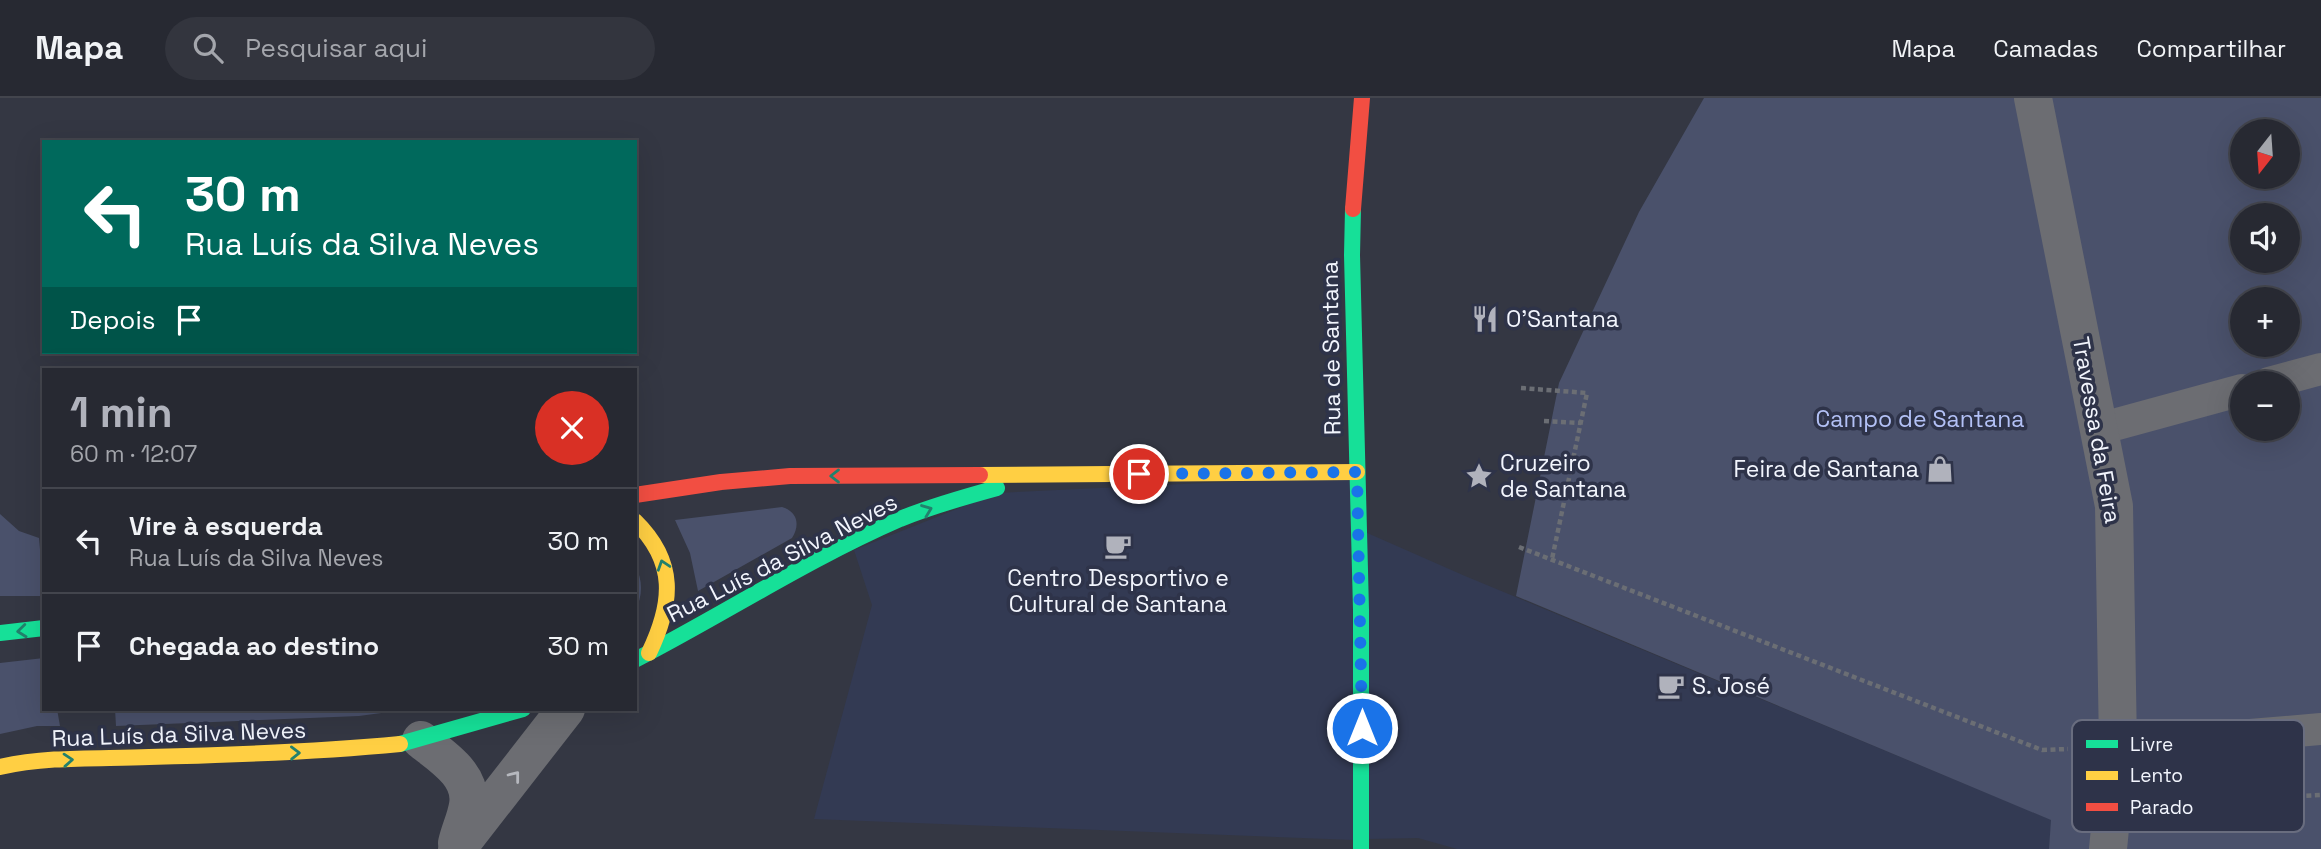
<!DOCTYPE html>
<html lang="pt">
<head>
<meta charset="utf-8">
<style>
	body { margin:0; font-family:"Space Grotesk",sans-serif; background:#33353e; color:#f1f3f6; height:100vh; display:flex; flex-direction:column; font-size:26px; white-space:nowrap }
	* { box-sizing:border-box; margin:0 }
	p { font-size:23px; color:#a4a6ac }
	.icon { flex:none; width:38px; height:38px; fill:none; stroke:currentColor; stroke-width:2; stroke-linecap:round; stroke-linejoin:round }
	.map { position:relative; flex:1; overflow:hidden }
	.side { position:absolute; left:42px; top:270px; width:595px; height:343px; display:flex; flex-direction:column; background:#272932; border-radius:0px; box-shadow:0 7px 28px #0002,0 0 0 2px #43454d }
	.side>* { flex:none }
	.banner { position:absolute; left:42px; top:42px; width:595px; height:214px; border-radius:0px; box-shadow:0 7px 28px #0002,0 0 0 2px #43454d; background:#00695c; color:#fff; overflow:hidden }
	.needle { width:46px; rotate:197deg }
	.buttons { position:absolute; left:2230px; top:21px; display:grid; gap:14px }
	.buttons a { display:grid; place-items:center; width:70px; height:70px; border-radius:50%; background:#272932; box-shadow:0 7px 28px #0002,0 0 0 2px #43454d; font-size:35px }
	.pin { position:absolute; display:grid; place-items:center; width:60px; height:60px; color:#fff; margin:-30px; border:4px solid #fff; border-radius:50%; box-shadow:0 2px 7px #0007 }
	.me { position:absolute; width:77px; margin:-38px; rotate:0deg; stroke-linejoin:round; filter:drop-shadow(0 0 5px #0008) }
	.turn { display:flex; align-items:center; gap:24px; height:147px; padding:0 28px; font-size:32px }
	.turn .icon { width:91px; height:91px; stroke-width:2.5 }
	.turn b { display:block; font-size:49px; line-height:60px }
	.then { display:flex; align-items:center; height:66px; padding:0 28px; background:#0003; gap:14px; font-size:26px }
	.round { display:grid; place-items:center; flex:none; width:74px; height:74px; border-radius:37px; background:#33353e }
	.head { display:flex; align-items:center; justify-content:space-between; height:119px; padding:0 28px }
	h1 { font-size:42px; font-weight:600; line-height:52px; color:#b0b2bc }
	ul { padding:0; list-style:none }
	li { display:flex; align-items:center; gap:21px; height:105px; padding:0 28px; border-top:2px solid #43454d }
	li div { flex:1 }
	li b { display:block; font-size:26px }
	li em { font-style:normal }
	header { display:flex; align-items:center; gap:42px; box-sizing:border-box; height:98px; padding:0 35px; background:#272932; border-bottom:2px solid #43454d }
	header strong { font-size:33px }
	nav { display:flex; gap:38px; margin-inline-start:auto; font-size:24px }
	.search { width:490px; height:63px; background:#33353e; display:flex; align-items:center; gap:18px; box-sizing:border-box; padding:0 24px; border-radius:38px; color:#a4a6ac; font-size:26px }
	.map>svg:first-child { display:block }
	.built { fill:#333a53 }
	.green { fill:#4a516b; fill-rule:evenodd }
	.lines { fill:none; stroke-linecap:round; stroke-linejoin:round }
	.path { stroke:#6b6e74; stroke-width:4.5; stroke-dasharray:5 3.5; stroke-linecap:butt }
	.lane { stroke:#6c6d72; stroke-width:32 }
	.street { stroke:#6c6d72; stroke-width:38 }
	.fast { stroke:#16e098; stroke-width:16 }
	.slow { stroke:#ffcf43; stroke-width:16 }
	.jam { stroke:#f24e42; stroke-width:16 }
	.oneway { stroke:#23816d }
	.oneway2 { stroke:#b6b8be }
	.route { stroke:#1a73e8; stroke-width:12; stroke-dasharray:0 21.6 }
	.labels { text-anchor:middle; stroke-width:7; stroke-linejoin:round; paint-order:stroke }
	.poi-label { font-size:23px; fill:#f2f5fd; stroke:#2e3349; text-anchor:start }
	.street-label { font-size:23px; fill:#f2f5fd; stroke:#2e3349 }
	.park-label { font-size:23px; fill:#b3c1f6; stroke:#2e3349 }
	.key { fill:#2e3349; stroke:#696d7f; stroke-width:2 }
	.key-label { font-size:19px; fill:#f2f5fd }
</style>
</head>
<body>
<header>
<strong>Mapa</strong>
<div class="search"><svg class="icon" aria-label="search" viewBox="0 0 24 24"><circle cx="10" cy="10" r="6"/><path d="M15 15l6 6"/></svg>Pesquisar aqui</div>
<nav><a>Mapa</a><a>Camadas</a><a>Compartilhar</a></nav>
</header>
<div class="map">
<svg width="2321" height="751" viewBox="0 0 2321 751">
	<rect width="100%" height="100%" fill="#343743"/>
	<path class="built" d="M 1352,378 L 1354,742 L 814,721 L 872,507 L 854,452 L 997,395 Z
		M 1365,434 L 1465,478 L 2052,722 L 2049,751 L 1457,751 L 1418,740 L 1367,741 Z"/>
	<path class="green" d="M 1704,0 L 2321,0 L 2321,751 L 2049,751 L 2051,722 L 1516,498 L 1559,285 L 1639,114 ZM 2242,33 L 2287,33 L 2287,79 L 2242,79 ZM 2242,117 L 2287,117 L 2287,163 L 2242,163 ZM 2242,201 L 2287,201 L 2287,247 L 2242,247 ZM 2242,285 L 2287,285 L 2287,331 L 2242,331 Z
		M 782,409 C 798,414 800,427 792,440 L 698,493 L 690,455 L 675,422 Z
		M 0,416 L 19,433 L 39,440 L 44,498 L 0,498 Z
		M 635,466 C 643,484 643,496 635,514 Z
		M 44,560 L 44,611 L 57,611 L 60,628 L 37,628 L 0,636 L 0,565 Z
		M 115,611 L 411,611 L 359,618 L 116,628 Z"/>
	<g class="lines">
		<path class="path" d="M 1521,290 L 1587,295 L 1552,461
			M 1544,323 L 1581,325
			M 1519,449 L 2042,652 L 2068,651
			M 2162,704 L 2321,697"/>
		<path class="lane" d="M 2269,285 L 2321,271
			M 2099,331 L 2242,292
			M 2118,648 L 2321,631"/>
		<path class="street" d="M 2033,0 L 2114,408 L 2118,648 L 2108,751
			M 421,642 C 441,658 473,677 468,707 C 466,720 460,732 457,745
			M 457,751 L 566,611"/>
		<path class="fast" d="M 1353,111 L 1352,157 L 1361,512 L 1361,751
			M 0,535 L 44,530
			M 635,562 C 724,516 808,461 900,421 C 932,408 964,399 997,390
			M 400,646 L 523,611"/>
		<path class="slow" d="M 980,377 L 1357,374
			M 635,423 C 677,464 673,505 649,555
			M 0,669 C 48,658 100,661 149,659 C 233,657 317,654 400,646"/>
		<path class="jam" d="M 1353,111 L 1362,0
			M 635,397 L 721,384 L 790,378 L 980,377"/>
	</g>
	<defs><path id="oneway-chevron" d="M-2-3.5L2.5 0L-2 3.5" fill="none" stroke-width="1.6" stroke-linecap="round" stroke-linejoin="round" transform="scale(1.75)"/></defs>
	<g class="oneway">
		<use href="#oneway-chevron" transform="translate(835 378) rotate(180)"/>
		<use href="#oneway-chevron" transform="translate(927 412) rotate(-21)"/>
		<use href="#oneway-chevron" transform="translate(663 467) rotate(-108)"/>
		<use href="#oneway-chevron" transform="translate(22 533) rotate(174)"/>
		<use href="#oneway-chevron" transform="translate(295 655) rotate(-1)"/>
		<use href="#oneway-chevron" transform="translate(68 662) rotate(-4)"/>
	</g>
	<use class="oneway2" href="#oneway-chevron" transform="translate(515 678) rotate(-52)"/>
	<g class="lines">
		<path class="route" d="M 1139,376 L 1357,374 L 1362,630"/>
	</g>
	<defs>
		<symbol id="restaurant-bare" viewBox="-9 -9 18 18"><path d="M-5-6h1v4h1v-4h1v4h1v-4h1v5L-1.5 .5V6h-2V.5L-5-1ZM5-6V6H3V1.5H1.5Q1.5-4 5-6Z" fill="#b0b2bc" stroke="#2e3349" stroke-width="2.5" paint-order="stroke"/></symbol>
		<symbol id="shop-bare" viewBox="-9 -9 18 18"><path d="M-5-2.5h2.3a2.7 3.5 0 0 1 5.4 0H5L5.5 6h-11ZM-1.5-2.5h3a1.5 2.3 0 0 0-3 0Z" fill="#b0b2bc" stroke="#2e3349" stroke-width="2.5" paint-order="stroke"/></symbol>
		<symbol id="sight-bare" viewBox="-9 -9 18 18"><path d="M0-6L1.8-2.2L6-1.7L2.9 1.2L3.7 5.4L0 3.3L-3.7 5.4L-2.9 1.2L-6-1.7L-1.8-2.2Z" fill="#b0b2bc" stroke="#2e3349" stroke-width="2.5" paint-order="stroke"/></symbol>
		<symbol id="cafe-bare" viewBox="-9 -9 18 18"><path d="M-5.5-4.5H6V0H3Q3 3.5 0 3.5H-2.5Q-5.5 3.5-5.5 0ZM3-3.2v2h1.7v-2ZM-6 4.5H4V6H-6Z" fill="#b0b2bc" stroke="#2e3349" stroke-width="2.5" paint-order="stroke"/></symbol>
	</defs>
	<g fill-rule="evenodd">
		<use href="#restaurant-bare" x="1466" y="202" width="38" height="38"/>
		<use href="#shop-bare" x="1921" y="352" width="38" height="38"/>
		<use href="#sight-bare" x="1460" y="359" width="38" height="38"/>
		<use href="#cafe-bare" x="1099" y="429" width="38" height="38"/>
		<use href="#cafe-bare" x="1652" y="569" width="38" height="38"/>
	</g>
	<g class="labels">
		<g class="poi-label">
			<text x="1506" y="229">O'Santana</text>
			<text x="1500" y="373">Cruzeiro<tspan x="1500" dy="26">de Santana</tspan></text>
			<text x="1919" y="379" text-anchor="end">Feira de Santana</text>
			<text x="1118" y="488" text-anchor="middle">Centro Desportivo e<tspan x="1118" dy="26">Cultural de Santana</tspan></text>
			<text x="1692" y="596">S. José</text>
		</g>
		<g class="street-label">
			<text transform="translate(1331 250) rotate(-91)" y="8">Rua de Santana</text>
			<text transform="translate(2097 332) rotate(80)" y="8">Travessa da Feira</text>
			<text transform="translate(782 460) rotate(-27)" y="8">Rua Luís da Silva Neves</text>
			<text transform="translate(179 636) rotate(-2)" y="8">Rua Luís da Silva Neves</text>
		</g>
		<g class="park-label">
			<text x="1920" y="329">Campo de Santana</text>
		</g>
	</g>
	<rect x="2072" y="622" width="232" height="112" rx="10" class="key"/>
	<rect x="2086" y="642" width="32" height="8" fill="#16e098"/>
	<rect x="2086" y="673" width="32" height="9" fill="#ffcf43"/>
	<rect x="2086" y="705" width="32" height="8" fill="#f24e42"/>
	<g class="key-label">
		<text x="2130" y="653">Livre</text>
		<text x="2130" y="684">Lento</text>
		<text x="2130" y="716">Parado</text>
	</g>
</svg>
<div class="buttons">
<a><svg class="needle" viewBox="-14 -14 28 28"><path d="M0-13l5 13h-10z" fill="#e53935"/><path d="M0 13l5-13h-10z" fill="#a4a6ac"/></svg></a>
<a><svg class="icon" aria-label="sound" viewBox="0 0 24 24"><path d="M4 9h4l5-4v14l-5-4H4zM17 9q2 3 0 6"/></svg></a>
<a>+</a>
<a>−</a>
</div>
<div class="pin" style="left:1139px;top:376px;background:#d93025"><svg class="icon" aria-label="arrive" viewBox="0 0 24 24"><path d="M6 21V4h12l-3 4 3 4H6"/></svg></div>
<svg class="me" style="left:1362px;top:630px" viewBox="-20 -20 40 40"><circle r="17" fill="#1a73e8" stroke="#fff" stroke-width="3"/><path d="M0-11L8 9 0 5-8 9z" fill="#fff"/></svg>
<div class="banner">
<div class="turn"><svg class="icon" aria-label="left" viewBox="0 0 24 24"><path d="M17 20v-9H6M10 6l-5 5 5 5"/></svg><div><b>30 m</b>Rua Luís da Silva Neves</div></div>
<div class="then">Depois<svg class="icon" aria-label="arrive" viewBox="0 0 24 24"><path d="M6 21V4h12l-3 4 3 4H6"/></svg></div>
</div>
<section class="side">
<div class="head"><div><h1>1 min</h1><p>60 m · 12:07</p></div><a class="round" style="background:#d93025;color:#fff"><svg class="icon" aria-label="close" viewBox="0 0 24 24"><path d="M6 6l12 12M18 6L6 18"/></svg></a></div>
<ul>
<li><svg class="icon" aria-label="left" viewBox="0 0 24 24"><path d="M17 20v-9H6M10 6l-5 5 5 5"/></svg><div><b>Vire à esquerda</b><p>Rua Luís da Silva Neves</p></div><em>30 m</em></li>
<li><svg class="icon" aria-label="arrive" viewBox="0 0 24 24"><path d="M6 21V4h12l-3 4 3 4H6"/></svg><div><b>Chegada ao destino</b></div><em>30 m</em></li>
</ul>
</section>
</div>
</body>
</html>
